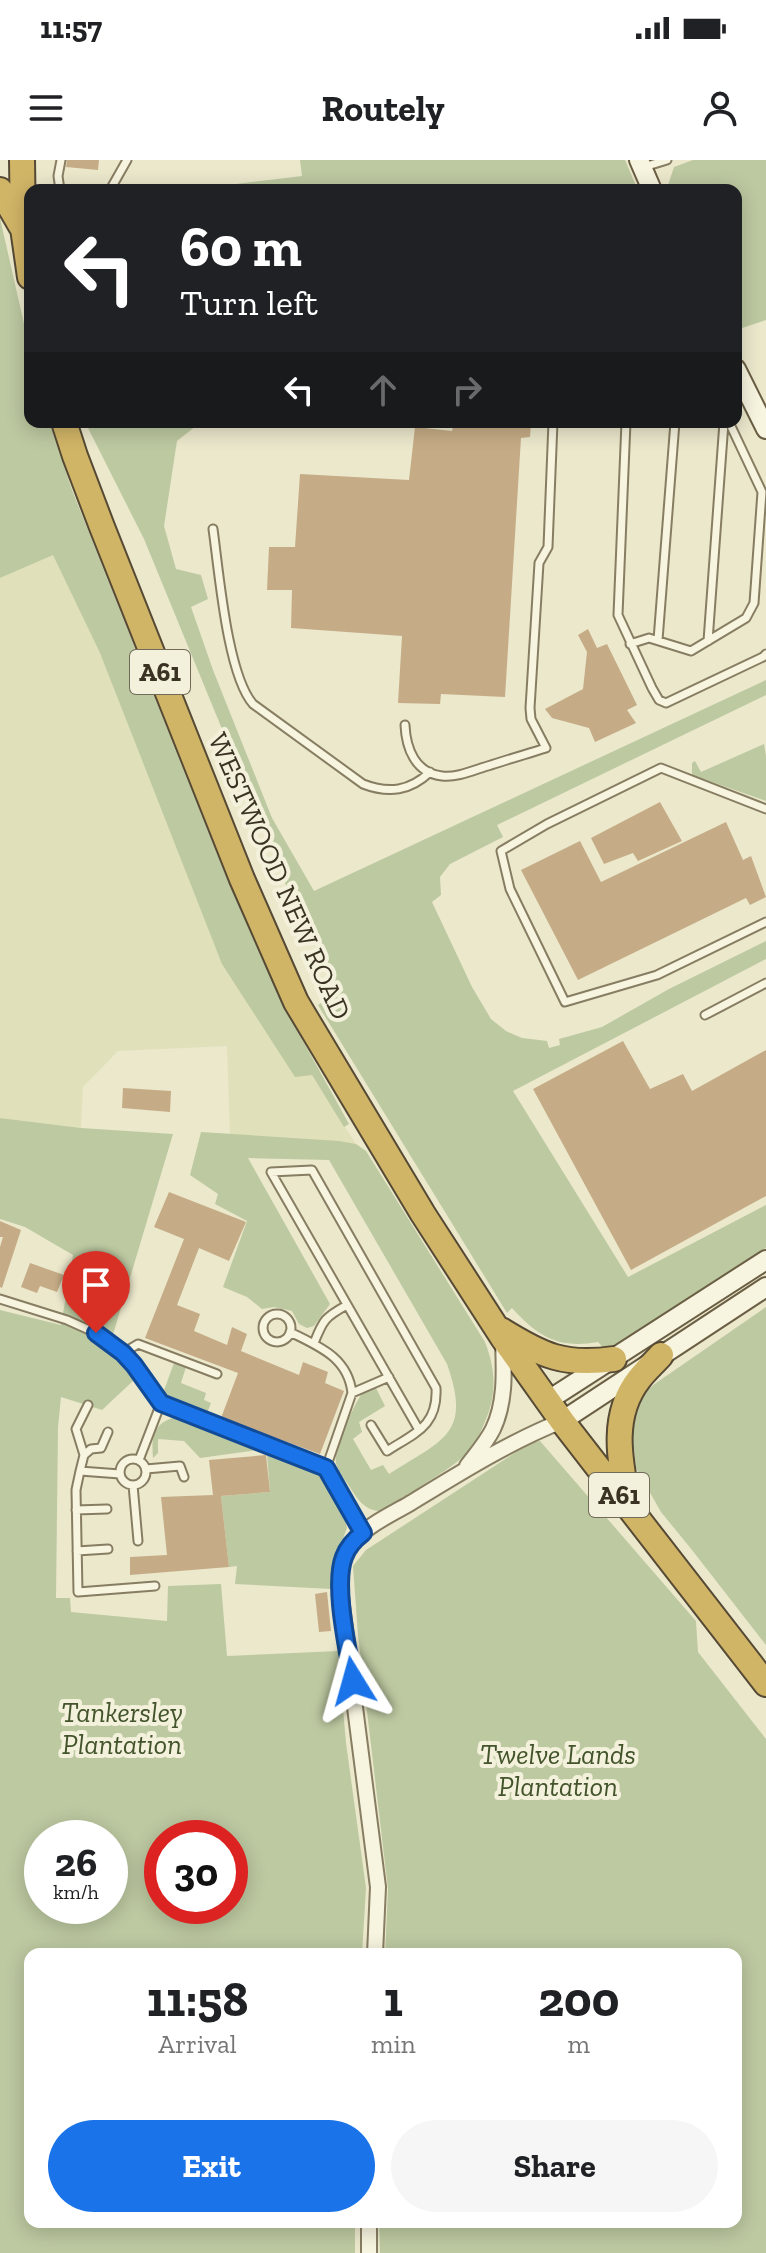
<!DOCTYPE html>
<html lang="en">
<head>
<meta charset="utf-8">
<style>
	body { margin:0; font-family:"Zilla Slab",serif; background:#f6f6f6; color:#202124; height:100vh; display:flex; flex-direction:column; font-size:30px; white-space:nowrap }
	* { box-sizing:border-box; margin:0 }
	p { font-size:26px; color:#757577 }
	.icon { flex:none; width:44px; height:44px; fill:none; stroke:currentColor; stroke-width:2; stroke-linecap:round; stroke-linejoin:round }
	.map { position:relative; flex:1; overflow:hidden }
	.drawer { position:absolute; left:24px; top:1788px; width:718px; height:280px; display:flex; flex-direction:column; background:#fff; border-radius:16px; box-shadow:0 4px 20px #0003 }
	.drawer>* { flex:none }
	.top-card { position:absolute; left:24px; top:24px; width:718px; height:244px; border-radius:16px; box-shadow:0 4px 20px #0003; background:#202124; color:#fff; overflow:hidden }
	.speed { position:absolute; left:24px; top:1660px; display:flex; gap:16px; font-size:40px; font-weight:700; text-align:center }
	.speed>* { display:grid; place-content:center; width:104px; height:104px; border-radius:50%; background:#fff; box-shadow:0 4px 20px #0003; line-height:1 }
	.speed small { font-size:20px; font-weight:400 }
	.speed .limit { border:12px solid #d22; background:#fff; color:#111 }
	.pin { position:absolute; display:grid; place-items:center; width:68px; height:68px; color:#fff; margin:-82px -34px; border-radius:50% 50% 50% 0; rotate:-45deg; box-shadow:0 0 8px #0007 }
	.pin .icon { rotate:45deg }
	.me { position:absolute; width:88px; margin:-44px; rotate:352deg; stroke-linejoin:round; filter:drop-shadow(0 0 6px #0008) }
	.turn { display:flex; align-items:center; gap:28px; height:168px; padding:0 24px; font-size:36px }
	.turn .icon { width:104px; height:104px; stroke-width:2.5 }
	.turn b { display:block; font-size:56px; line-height:68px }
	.lanes { display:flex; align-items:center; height:76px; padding:0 24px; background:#0003; justify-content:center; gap:40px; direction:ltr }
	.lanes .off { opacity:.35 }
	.eta { display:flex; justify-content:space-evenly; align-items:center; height:136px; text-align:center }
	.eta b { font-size:48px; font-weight:700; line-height:56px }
	.button { display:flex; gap:16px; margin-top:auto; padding:16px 24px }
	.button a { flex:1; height:92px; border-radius:48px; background:#1a73e8; color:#fff; font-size:32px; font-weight:700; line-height:92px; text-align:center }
	.button a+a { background:#f6f6f6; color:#202124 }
	.status { display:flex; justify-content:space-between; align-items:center; height:56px; padding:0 40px; background:#fff; direction:ltr }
	.status svg { height:22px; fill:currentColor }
	header { display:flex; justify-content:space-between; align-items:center; height:104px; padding:0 24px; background:#fff; font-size:36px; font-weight:700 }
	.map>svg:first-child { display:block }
	.farmland { fill:#e0e0bb }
	.green { fill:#bdc9a1; fill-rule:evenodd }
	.building { fill:#c6ac86 }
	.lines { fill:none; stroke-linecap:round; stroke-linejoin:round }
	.lane-casing { stroke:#877d62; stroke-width:11 }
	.street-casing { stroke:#877d62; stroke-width:18 }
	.secondary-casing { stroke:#6a5e44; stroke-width:22 }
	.highway-casing { stroke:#564a35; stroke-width:28 }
	.lane { stroke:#f7f4df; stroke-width:7 }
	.street { stroke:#f7f4df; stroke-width:14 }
	.secondary { stroke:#f7f4df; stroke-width:18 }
	.highway { stroke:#d1b567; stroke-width:24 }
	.route-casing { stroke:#114b97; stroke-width:20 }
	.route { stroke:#1a73e8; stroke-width:14 }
	.labels { text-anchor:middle; stroke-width:8; stroke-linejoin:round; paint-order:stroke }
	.shield { fill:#f3f1db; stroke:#726b5a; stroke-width:2 }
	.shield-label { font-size:26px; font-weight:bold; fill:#3a3223 }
	.street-label { font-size:28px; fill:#3a3223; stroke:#f3f1db }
	.park-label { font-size:28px; font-style:italic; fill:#43542c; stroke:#f3f1db }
</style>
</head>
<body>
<div class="status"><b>11:57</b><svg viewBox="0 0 49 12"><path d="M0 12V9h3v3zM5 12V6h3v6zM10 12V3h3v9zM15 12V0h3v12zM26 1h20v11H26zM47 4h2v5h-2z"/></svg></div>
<header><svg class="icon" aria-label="menu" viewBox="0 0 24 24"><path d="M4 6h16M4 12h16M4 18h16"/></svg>Routely<svg class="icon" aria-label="person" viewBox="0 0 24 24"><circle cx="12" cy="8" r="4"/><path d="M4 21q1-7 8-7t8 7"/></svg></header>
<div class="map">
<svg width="766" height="2093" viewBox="0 0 766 2093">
	<rect width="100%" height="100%" fill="#ebe8cc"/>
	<path class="farmland" d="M 53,394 L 100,493 L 311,914 L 356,984 L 230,977 L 227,886 L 118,891 L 83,927 L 81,968 L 0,958 L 0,418 Z"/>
	<path class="green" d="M 300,0 L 625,0 L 638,30 L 187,30 L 302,16 Z
		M 693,0 L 766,0 L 766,160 L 736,170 L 736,30 L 669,30 L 667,28 L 674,7 Z
		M 0,58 L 30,190 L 30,262 L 49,262 L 72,330 L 223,709 L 262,799 L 303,881 L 349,964 L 344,967 L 312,915 L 295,917 L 222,804 L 100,493 L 53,395 L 0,418 Z
		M 85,262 L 201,262 L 177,281 L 164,366 L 176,409 L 201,415 L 208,439 L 191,447 L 213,510 L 272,658 L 314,731 L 766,520 L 766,535 L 497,665 L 503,677 L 450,704 L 440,717 L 441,735 L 432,742 L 472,827 L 491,859 L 506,871 L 522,878 L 547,881 L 549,888 L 560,885 L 559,879 L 602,867 L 669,829 L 766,781 L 766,799 L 513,931 L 628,1117 L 766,1045 L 766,1088 L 656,1160 L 614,1199 L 598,1182 C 559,1189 538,1177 512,1148 L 507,1153 L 318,845 L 340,832 L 300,759 L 144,379 Z
		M 764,584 L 766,596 L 766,641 L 692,615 L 692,603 L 695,601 L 701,612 Z
		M 0,958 L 81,968 L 173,974 L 109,1188 L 134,1220 L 102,1250 L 61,1237 L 58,1267 L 56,1438 L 70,1438 L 71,1452 L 167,1461 L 168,1426 L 221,1424 L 227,1496 L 338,1491 L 346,1583 L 366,1728 L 362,1794 L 30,1794 L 30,2062 L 355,2062 L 355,2093 L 0,2093 L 0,1150 L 61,1165 L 73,1095 L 25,1067 L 0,1059 ZM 42,1678 L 110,1678 L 110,1746 L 42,1746 ZM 162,1678 L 230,1678 L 230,1746 L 162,1746 Z
		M 201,972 L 339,981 L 356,984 L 366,991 L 485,1182 C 496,1210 497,1236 484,1264 C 480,1273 476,1283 469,1291 C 456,1305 436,1316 420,1327 C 409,1335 392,1352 379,1351 C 365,1350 358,1340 351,1329 C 347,1322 338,1312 336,1303 C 333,1288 355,1243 364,1230 L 376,1228 L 385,1246 L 359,1262 L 362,1272 L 353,1279 L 371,1310 L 383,1305 L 389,1314 C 443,1279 472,1275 447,1204 L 329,1000 L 248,998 L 330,1144 L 314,1166 L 307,1168 L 299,1164 L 292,1151 L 274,1147 L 262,1149 L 247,1137 L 223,1127 L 247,1061 L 215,1044 L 218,1034 L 190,1015 Z
		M 766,1147 L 766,1485 L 692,1390 L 661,1352 L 636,1308 L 632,1268 L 637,1248 L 645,1232 L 656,1223 Z
		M 174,1203 L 186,1207 L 181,1223 L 206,1233 L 204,1240 L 211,1243 L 207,1253 L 177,1241 L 163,1233 Z
		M 177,1257 L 264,1289 L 200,1298 L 184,1281 L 158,1279 L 158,1293 L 153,1298 C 151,1276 154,1262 177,1257 Z
		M 540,1281 L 696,1461 L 698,1492 L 766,1579 L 766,2093 L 380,2093 L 379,2062 L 736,2062 L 736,1794 L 385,1794 L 388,1729 L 358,1475 L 353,1406 L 366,1390 L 530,1283 Z
		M 267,1294 L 316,1313 L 327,1322 L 344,1353 L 347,1368 L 333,1404 L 331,1429 L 235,1424 L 237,1406 L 229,1407 L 221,1336 L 270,1332 Z"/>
	<path class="building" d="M 67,0 L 99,0 L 98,10 L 66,7 Z
		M 454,262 L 531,262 L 530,277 L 521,278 L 505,537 L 441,534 L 440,544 L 398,543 L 402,476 L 291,468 L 292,430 L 267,430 L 269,387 L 295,387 L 300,314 L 409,320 L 415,267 L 452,271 Z
		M 588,469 L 597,488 L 607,484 L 637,545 L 627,550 L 636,563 L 595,582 L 589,568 L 552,558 L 545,549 L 583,529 L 587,492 L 578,475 Z
		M 660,642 L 682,681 L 638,701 L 633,693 L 604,704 L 591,678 Z
		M 726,662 L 743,700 L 751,696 L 766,737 L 750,745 L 746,738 L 578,820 L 521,710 L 580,681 L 601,722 Z
		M 623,881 L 650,929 L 683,914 L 692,931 L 766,890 L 766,1036 L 631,1110 L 533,929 Z
		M 123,928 L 171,931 L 170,952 L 122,948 Z
		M 169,1032 L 246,1062 L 229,1101 L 199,1088 L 177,1145 L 200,1154 L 194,1171 L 227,1185 L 232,1167 L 247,1174 L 241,1191 L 299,1215 L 303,1202 L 328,1212 L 325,1223 L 344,1231 L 320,1294 L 221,1258 L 238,1213 L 145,1178 L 184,1079 L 154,1067 Z
		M 0,1061 L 21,1070 L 2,1128 L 0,1127 L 0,1087 L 3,1077 L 0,1077 Z
		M 30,1103 L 64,1115 L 57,1132 L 40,1126 L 37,1133 L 21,1127 Z
		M 266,1295 L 270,1332 L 221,1336 L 229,1407 L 130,1415 L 130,1397 L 167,1395 L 161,1337 L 213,1335 L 209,1300 Z
		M 327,1432 L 331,1471 L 319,1472 L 315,1434 Z"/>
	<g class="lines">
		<defs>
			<path id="lane" d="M 644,7 L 667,0
				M 60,30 L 58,16 L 61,0
				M 110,30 L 127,0
				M 626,262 L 618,455 L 652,528 L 659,540 L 666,543 L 763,497 L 766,494
				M 213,369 C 219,411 227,514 253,544 L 363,624 C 389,634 410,631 430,612
				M 658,480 L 675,262
				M 708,481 L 724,262
				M 630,484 L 649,478 L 691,491 L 746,458 L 754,443 L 762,332 L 729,262
				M 405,565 C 406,588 415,613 442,616 C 458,618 476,609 491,605 C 509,599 527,594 546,588 L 531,559 L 530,548 L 539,403 L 548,387 L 553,262
				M 766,649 L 661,608 L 547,664 L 501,691 L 510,729 L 565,842 L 657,815 L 766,762
				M 705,855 L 766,823
				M 0,1139 L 67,1160 L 96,1173 L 123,1193 L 134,1205 L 161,1243 L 326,1308 L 363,1373
				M263 1168a14 14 0 1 1 28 0a14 14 0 1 1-28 0Z
				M 290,1172 C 318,1186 348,1197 352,1233 L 326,1308
				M 314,1183 C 323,1160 325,1157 347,1145
				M 123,1193 L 138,1184 L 217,1214
				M 352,1233 L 389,1217
				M 88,1245 L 76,1269 L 84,1295 L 80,1311 L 120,1314
				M 371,1265 L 387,1291 C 415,1273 438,1266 436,1228 L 312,1010 L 271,1012 L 419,1270
				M 84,1295 L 91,1289 L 101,1288 L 108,1272
				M120 1312a13 13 0 1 1 26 0a13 13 0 1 1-26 0Z
				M 139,1300 L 161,1243
				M 146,1309 L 180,1306 L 184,1317
				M 80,1311 L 76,1330 L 78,1432 L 155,1426
				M 133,1325 L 138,1381
				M 76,1350 L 107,1349
				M 77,1391 L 108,1389"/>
			<path id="street" d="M 467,1306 C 476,1294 486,1283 493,1269 C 506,1242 504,1210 503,1181
				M 375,1794 L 378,1727 L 340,1430 C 341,1412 340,1397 352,1383 C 366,1366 390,1355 409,1344 C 458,1314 509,1282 562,1261
				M 369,2062 L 369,2093"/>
			<path id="secondary" d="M 639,0 L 652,30
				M 736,209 L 766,269
				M 547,1241 L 766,1100
				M 562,1261 L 766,1127"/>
			<path id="highway" d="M 22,0 L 23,68 L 30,117
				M 0,30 L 21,66
				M 64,262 L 75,296 L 102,367 L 242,719 L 296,842 L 423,1054 L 503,1178 L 562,1261 L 766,1524
				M 501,1170 C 543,1196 564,1206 614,1199
				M 628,1343 C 620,1301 610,1256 639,1219 C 646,1210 654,1203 661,1195"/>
		</defs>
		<use href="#lane" class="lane-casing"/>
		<use href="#street" class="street-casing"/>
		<use href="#secondary" class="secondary-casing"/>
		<use href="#highway" class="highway-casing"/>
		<use href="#lane" class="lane"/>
		<use href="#street" class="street"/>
		<use href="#secondary" class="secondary"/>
		<use href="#highway" class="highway"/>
	</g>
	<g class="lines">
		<defs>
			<path id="route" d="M 96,1173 L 123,1193 L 134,1205 L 161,1243 L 326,1308 L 363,1373 C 355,1379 348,1386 344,1397 C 333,1425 348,1490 353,1521"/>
		</defs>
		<use href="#route" class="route-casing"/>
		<use href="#route" class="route"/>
	</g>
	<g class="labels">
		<g class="shield">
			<rect x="130" y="490" width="60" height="44" rx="6"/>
			<rect x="589" y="1313" width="60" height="44" rx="6"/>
		</g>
		<g class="shield-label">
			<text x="160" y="521">A61</text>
			<text x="619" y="1344">A61</text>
		</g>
		<g class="street-label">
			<text transform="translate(280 716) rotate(66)" y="10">WESTWOOD NEW ROAD</text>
		</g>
		<g class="park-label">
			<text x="122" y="1562">Tankersley<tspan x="122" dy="32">Plantation</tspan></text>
			<text x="558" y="1604">Twelve Lands<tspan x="558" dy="32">Plantation</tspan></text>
		</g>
	</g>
</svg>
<div class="speed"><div>26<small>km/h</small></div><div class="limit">30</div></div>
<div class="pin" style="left:96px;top:1173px;background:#d93025"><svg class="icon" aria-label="arrive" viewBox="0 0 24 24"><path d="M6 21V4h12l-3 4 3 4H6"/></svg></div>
<svg class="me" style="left:353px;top:1521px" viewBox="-20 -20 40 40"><path d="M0-17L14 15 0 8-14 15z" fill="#1a73e8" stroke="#fff" stroke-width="4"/></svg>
<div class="top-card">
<div class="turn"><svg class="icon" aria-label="left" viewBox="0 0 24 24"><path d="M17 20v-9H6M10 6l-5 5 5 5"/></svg><div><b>60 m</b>Turn left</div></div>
<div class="lanes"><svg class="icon" aria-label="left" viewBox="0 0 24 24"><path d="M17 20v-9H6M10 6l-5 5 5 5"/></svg><svg class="icon off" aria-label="ahead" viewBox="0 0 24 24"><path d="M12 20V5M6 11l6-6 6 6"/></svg><svg class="icon off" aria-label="right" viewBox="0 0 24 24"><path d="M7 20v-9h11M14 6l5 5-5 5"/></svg></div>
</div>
<section class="drawer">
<div class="eta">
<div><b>11:58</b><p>Arrival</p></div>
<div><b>1</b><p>min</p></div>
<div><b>200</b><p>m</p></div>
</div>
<div class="button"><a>Exit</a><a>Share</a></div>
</section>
</div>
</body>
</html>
